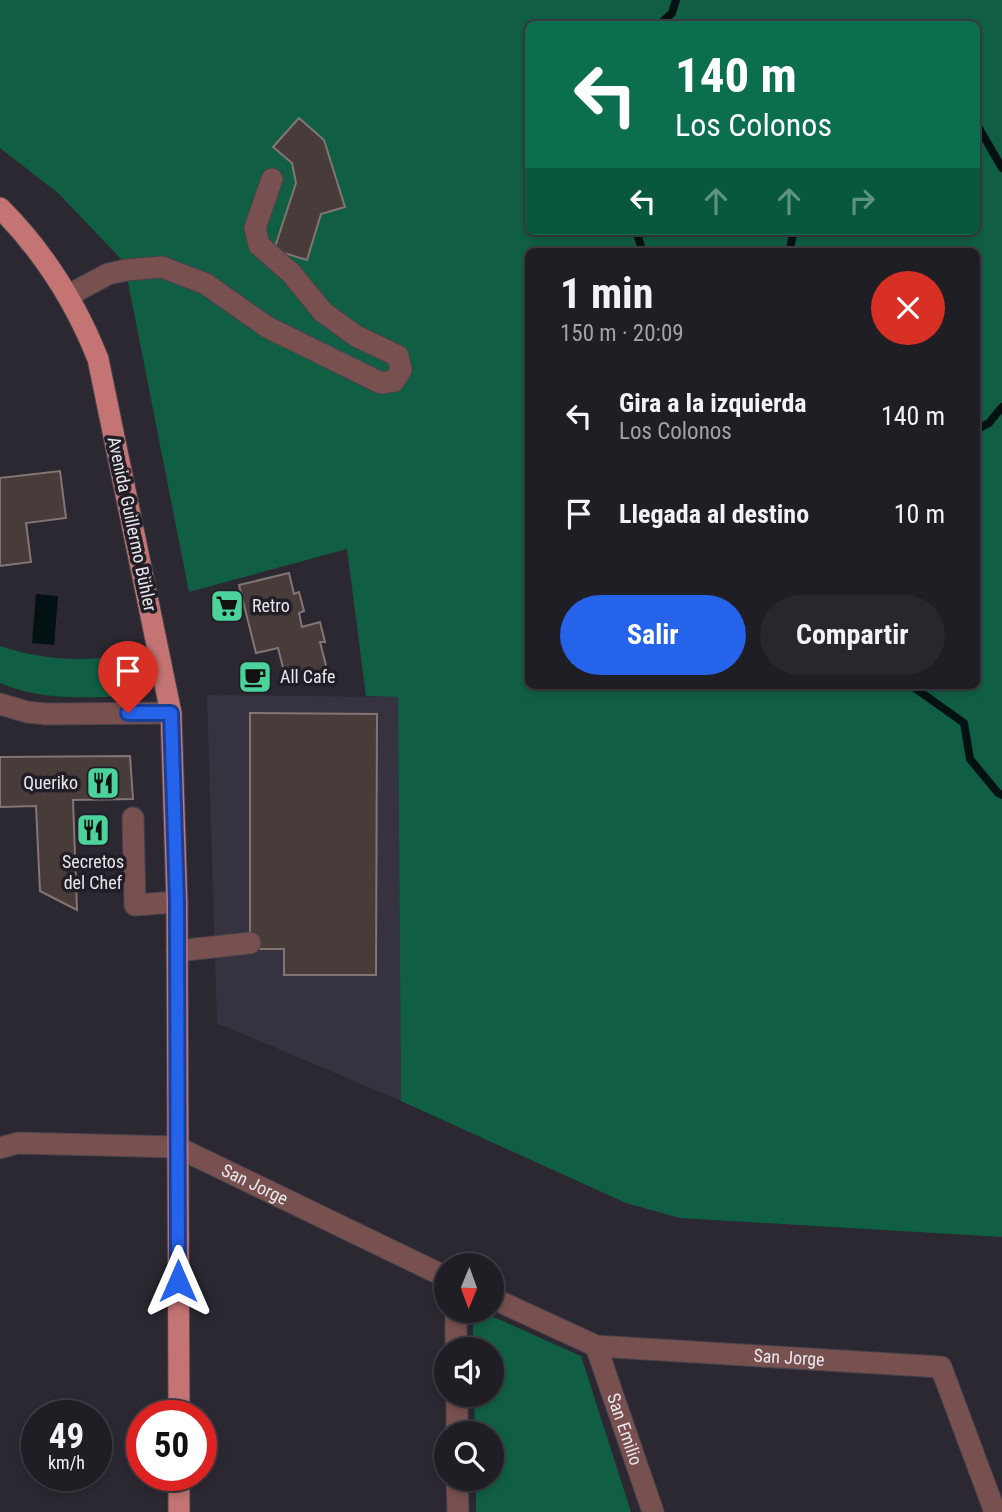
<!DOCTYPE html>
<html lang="es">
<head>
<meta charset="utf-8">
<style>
	body { margin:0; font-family:"Roboto Condensed",sans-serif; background:#28272d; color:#f1f3f6; height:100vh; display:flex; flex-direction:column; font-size:26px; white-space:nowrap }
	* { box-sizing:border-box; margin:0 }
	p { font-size:23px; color:#a2a2a7 }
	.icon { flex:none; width:38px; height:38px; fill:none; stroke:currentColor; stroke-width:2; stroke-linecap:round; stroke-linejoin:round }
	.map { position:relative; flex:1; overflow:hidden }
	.side { position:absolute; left:525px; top:248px; width:455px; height:441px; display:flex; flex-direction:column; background:#201e25; border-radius:10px; box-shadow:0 4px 10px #0003,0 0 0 2px #3d3c42 }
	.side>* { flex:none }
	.banner { position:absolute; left:525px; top:21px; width:455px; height:214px; border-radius:10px; box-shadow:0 4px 10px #0003,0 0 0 2px #3d3c42; background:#0b6e4f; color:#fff; overflow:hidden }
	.needle { width:46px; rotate:181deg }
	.tools { position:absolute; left:434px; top:1253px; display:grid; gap:14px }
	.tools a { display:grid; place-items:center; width:70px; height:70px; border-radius:50%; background:#201e25; box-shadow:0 4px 10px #0003,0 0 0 2px #3d3c42; font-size:35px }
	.speed { position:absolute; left:21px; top:1400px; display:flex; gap:14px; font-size:35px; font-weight:700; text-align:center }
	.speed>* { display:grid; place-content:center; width:91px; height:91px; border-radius:50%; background:#201e25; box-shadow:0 4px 10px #0003,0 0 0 2px #3d3c42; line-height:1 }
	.speed small { font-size:18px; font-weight:400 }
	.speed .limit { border:10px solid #d22; background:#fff; color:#111 }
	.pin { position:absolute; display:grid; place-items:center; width:60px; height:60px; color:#fff; margin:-72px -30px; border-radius:50% 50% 50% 0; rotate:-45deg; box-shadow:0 0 7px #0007 }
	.pin .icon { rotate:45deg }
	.me { position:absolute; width:77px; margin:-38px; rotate:0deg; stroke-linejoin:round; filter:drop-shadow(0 0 5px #0008) }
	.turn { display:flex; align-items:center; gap:24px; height:147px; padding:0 35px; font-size:32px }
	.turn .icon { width:91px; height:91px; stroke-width:2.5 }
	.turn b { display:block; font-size:49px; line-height:60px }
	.lanes { display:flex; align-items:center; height:66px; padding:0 35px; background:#0003; justify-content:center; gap:35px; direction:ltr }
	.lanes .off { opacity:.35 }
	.round { display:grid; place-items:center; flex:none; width:74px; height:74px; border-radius:37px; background:#28272d }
	.overview { display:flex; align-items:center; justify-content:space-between; height:119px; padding:0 35px }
	h1 { font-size:42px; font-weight:700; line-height:52px }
	.cta { display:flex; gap:14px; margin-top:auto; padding:14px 35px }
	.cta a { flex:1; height:80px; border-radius:42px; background:#2563eb; color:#fff; font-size:28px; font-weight:700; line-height:80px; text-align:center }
	.cta a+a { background:#28272d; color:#f1f3f6 }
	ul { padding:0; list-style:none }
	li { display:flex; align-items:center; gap:21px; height:98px; padding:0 35px }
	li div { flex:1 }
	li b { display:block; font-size:26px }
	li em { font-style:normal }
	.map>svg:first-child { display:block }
	.built { fill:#373240 }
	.green { fill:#105f44; fill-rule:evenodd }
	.water { fill:#021212 }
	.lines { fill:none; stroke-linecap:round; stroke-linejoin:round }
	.stream { stroke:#021212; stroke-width:8 }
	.building { fill:#483c3a; stroke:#837573; stroke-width:2 }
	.minor-casing { stroke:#46434b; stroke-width:23 }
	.major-casing { stroke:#46434b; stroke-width:23 }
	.minor { stroke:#78504f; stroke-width:21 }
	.major { stroke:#c57474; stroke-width:21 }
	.route-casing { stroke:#184099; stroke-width:18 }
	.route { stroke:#2563eb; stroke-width:12 }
	.labels { text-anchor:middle; stroke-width:7; stroke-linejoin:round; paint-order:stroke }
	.street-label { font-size:18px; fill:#e9e7ed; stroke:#211e27 }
	.poi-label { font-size:18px; fill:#e9e7ed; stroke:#211e27; text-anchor:start }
</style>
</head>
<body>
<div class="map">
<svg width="1002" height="1512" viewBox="0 0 1002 1512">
	<rect width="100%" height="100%" fill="#2b2831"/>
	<path class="built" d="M 207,695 L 398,697 L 401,1101 L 217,1023 Z"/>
	<path class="green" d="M 0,0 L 1002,0 L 1002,1237 L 680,1218 L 626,1203 L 401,1101 L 398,697 L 366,696 L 347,549 L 189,592 L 124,262 L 58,193 L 0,148 ZM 528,24 L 976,24 L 976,231 L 528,231 ZM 528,252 L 976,252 L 976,686 L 528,686 Z
		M 0,646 C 42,660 82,662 126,655 L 137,696 C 89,697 45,702 0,683 Z
		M 473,1311 L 480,1311 L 581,1356 L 631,1512 L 476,1512 L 476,1479 L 492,1479 L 492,1433 L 475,1433 L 474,1395 L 492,1395 L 492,1349 L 473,1349 Z"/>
	<path class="water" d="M 36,594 L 58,596 L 54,645 L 32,643 Z"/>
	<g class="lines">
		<path class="stream" d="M 660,24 L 672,13 L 676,0
			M 976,123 L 1002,168
			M 636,231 L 643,252
			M 789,252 L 794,231
			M 976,430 L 989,423 L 1002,407
			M 912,686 L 964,723 L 970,759 L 998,793 L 1002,795"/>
	</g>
	<path class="building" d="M 299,118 L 324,140 L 345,207 L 321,214 L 307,260 L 274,250 L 296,183 L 292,163 L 273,147 Z
		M 60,471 L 66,518 L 26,523 L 31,562 L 0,566 L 0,478 Z
		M 289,573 L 294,594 L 299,592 L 304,611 L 299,613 L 302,627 L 320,622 L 325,642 L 320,642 L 328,673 L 287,683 L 278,648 L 256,653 L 239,585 Z
		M 250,713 L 377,714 L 376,975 L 284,975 L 284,949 L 250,949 Z
		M 130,756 L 133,799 L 73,800 L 77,910 L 40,891 L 36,806 L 0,807 L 0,757 Z"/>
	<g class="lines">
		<defs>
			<g id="minor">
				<path d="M 69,295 L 108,274 L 126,270 L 162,267 L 206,284 L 267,327 L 381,383 L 394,381 L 401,370 L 398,356 L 356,336 L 323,312 L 291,273 L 259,245 L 255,228 L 272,179"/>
				<path d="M 0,704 L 27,712 L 46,714 L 171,713"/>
				<path d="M 133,818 L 135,905 L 177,902"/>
				<path d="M 177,951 L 250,943"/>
				<path id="s1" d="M 0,1148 L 18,1143 L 177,1147 L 446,1277"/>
				<path id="s2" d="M 492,1298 L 596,1346 L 941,1367 L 995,1512"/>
				<path d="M 456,1311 L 456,1349"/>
				<path id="s3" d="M 596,1346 L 653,1512"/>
				<path d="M 457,1395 L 457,1433"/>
				<path d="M 457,1479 L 458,1512"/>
			</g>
			<path id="major" d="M 0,208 C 44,252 75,301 98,359 L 171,713 L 177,902 L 179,1416
				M 179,1475 L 179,1512"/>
		</defs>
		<use href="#minor" class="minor-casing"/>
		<use href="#major" class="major-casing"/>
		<use href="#minor" class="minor"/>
		<use href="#major" class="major"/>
	</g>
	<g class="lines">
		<defs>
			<path id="route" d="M 128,713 L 171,713 L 177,902 L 178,1281"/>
		</defs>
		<use href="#route" class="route-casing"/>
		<use href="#route" class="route"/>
	</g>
	<defs>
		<symbol id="supermarket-square" viewBox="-11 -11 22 22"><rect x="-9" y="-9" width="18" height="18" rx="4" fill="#4cd39b" stroke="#211e27"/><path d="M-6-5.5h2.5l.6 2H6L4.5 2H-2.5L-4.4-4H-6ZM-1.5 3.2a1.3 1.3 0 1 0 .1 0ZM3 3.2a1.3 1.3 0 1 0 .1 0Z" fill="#111"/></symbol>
		<symbol id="cafe-square" viewBox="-11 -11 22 22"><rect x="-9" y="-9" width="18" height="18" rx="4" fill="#4cd39b" stroke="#211e27"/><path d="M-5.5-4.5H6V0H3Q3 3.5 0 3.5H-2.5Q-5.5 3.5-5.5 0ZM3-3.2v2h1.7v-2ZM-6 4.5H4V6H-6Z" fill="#111"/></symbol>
		<symbol id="restaurant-square" viewBox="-11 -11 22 22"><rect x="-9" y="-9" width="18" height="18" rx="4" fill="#4cd39b" stroke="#211e27"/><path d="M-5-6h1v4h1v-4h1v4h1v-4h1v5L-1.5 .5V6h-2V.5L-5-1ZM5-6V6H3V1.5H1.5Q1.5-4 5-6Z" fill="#111"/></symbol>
	</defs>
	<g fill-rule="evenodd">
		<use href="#supermarket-square" x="208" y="587" width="38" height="38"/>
		<use href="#cafe-square" x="236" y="658" width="38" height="38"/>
		<use href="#restaurant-square" x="84" y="764" width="38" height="38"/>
		<use href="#restaurant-square" x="74" y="811" width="38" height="38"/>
	</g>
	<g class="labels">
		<g class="street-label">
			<text transform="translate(132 524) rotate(78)" y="6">Avenida Guillermo Bühler</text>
			<text dy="6" stroke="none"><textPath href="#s1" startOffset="264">San Jorge</textPath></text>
			<text dy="6" stroke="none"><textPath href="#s2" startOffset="308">San Jorge</textPath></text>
			<text dy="6" stroke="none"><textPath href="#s3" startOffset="88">San Emilio</textPath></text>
		</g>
		<g class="poi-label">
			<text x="252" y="612">Retro</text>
			<text x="280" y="683">All Cafe</text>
			<text x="78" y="789" text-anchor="end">Queriko</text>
			<text x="93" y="868" text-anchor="middle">Secretos<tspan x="93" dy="21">del Chef</tspan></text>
		</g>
	</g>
</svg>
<div class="tools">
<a><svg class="needle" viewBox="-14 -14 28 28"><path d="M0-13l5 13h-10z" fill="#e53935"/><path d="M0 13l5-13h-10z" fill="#a2a2a7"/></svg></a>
<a><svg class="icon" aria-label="sound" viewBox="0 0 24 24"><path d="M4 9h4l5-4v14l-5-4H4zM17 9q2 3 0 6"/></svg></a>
<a><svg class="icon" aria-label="search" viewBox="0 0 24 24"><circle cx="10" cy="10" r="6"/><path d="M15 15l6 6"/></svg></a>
</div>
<div class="speed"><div>49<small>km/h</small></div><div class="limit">50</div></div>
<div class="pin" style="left:128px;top:713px;background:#d93025"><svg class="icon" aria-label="arrive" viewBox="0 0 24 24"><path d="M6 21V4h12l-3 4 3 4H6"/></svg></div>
<svg class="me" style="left:178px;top:1281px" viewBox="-20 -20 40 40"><path d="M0-17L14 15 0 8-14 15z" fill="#2563eb" stroke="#fff" stroke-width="4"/></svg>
<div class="banner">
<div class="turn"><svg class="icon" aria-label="left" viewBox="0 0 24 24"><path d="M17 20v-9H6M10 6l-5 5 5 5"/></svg><div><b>140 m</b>Los Colonos</div></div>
<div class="lanes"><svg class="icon" aria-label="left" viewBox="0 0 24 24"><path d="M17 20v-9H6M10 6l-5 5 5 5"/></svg><svg class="icon off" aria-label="ahead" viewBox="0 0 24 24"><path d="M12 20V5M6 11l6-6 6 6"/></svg><svg class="icon off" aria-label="ahead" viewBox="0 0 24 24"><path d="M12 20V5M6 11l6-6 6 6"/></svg><svg class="icon off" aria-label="right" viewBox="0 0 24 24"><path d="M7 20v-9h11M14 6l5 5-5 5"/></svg></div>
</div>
<section class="side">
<div class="overview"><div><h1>1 min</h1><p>150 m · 20:09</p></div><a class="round" style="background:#d93025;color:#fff"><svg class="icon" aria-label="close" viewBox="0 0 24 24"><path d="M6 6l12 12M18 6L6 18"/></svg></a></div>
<ul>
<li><svg class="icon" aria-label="left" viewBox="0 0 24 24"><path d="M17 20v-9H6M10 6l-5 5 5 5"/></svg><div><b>Gira a la izquierda</b><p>Los Colonos</p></div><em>140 m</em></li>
<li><svg class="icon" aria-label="arrive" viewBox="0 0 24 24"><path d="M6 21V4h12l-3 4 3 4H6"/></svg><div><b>Llegada al destino</b></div><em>10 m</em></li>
</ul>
<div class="cta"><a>Salir</a><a>Compartir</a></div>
</section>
</div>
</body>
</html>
